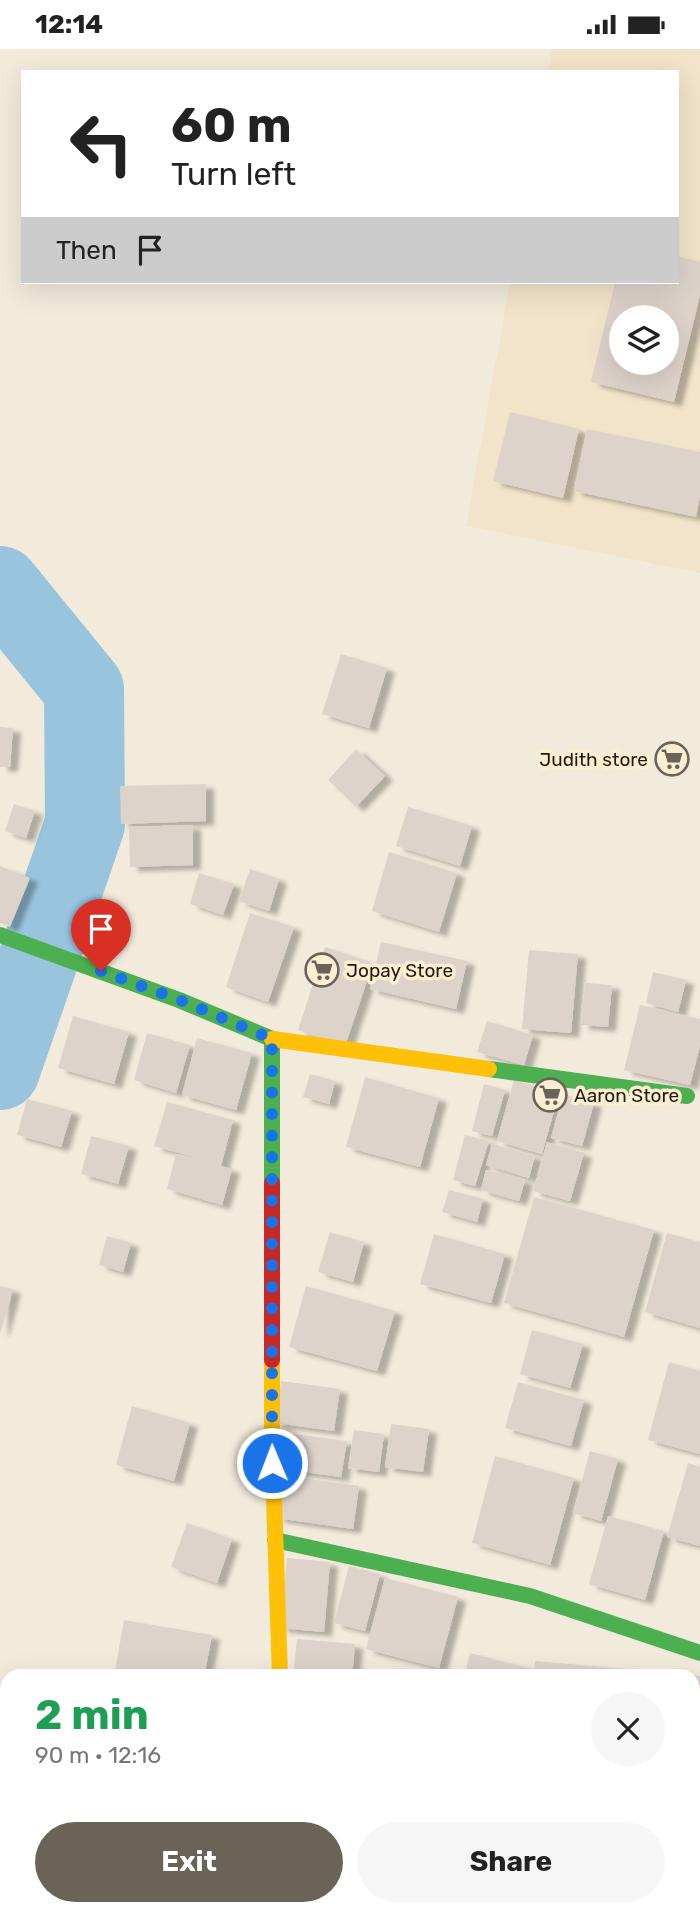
<!DOCTYPE html>
<html lang="en">
<head>
<meta charset="utf-8">
<style>
	body { margin:0; font-family:Rubik,sans-serif; background:#f6f6f6; color:#222; height:100vh; display:flex; flex-direction:column; font-size:26px; white-space:nowrap }
	* { box-sizing:border-box; margin:0 }
	p { font-size:23px; color:#767676 }
	.icon { flex:none; width:38px; height:38px; fill:none; stroke:currentColor; stroke-width:2; stroke-linecap:round; stroke-linejoin:round }
	.map { position:relative; flex:1; overflow:hidden }
	.panel { position:absolute; left:0px; top:1620px; width:700px; height:247px; display:flex; flex-direction:column; background:#fff; border-radius:21px 21px 0 0; box-shadow:0 7px 28px #0002 }
	.panel>* { flex:none }
	.guide { position:absolute; left:21px; top:21px; width:658px; height:214px; border-radius:0px; box-shadow:0 7px 28px #0002; background:#fff; color:#222; overflow:hidden }
	.buttons { position:absolute; left:609px; top:256px; display:grid; gap:14px }
	.buttons a { display:grid; place-items:center; width:70px; height:70px; border-radius:50%; background:#fff; box-shadow:0 7px 28px #0002; font-size:35px }
	.pin { position:absolute; display:grid; place-items:center; width:60px; height:60px; color:#fff; margin:-72px -30px; border-radius:50% 50% 50% 0; rotate:-45deg; box-shadow:0 0 7px #0007 }
	.pin .icon { rotate:45deg }
	.me { position:absolute; width:77px; margin:-38px; rotate:359deg; stroke-linejoin:round; filter:drop-shadow(0 0 5px #0008) }
	.turn { display:flex; align-items:center; gap:24px; height:147px; padding:0 35px; font-size:32px }
	.turn .icon { width:91px; height:91px; stroke-width:2.5 }
	.turn b { display:block; font-size:49px; line-height:60px }
	.then { display:flex; align-items:center; height:66px; padding:0 35px; background:#0003; gap:14px; font-size:26px }
	.round { display:grid; place-items:center; flex:none; width:74px; height:74px; border-radius:37px; background:#f6f6f6 }
	.summary { display:flex; align-items:center; justify-content:space-between; height:119px; padding:0 35px }
	h1 { font-size:42px; font-weight:700; line-height:52px; color:#1e9e55 }
	.primary-button { display:flex; gap:14px; margin-top:auto; padding:14px 35px }
	.primary-button a { flex:1; height:80px; border-radius:42px; background:#6a6458; color:#fff; font-size:28px; font-weight:700; line-height:80px; text-align:center }
	.primary-button a+a { background:#f6f6f6; color:#222 }
	.status { display:flex; justify-content:space-between; align-items:center; height:49px; padding:0 35px; background:#fff; direction:ltr }
	.status svg { height:19px; fill:currentColor }
	.map>svg:first-child { display:block }
	.built { fill:#f2e4ca; fill-rule:evenodd }
	.lines { fill:none; stroke-linecap:round; stroke-linejoin:round }
	.river { stroke:#98c4dd; stroke-width:80 }
	.building { fill:#ded3cb; fill-rule:evenodd; filter:url(#shadow) }
	.fast { stroke:#4caf50; stroke-width:16 }
	.slow { stroke:#ffc107; stroke-width:16 }
	.jam { stroke:#c62828; stroke-width:16 }
	.route { stroke:#1a73e8; stroke-width:12; stroke-dasharray:0 21.6 }
	.labels { text-anchor:middle; stroke-width:7; stroke-linejoin:round; paint-order:stroke }
	.poi-label { font-size:19px; fill:#211c12; stroke:#fceed1; text-anchor:start }
</style>
</head>
<body>
<div class="status"><b>12:14</b><svg viewBox="0 0 49 12"><path d="M0 12V9h3v3zM5 12V6h3v6zM10 12V3h3v9zM15 12V0h3v12zM26 1h20v11H26zM47 4h2v5h-2z"/></svg></div>
<div class="map">
<svg width="700" height="1866" viewBox="0 0 700 1866">
	<defs>
		<filter id="shadow"><feDropShadow dx="8" dy="4.5" stdDeviation="2" flood-color="#0004"/></filter>
	</defs>
	<rect width="100%" height="100%" fill="#f2eadb"/>
	<path class="built" d="M 552,0 L 700,0 L 700,524 L 466,477 L 510,233 L 677,233 L 677,23 L 548,23 ZM 621,268 L 667,268 L 667,313 L 621,313 Z"/>
	<g class="lines">
		<path class="river" d="M 0,537 L 84,640 L 85,775 L 0,1021"/>
	</g>
	<path class="building" d="M 677,207 L 700,213 L 700,246 L 674,353 L 591,333 L 615,233 L 677,233 ZM 621,268 L 667,268 L 667,313 L 621,313 Z
		M 510,363 L 579,380 L 563,449 L 493,432 Z
		M 587,380 L 700,403 L 700,447 L 696,468 L 574,442 Z
		M 341,605 L 387,619 L 369,679 L 322,665 Z
		M 0,678 L 13,679 L 10,718 L 0,718 Z
		M 356,700 L 385,727 L 356,758 L 328,731 Z
		M 206,735 L 206,772 L 121,775 L 120,737 Z
		M 14,755 L 35,762 L 26,789 L 5,782 Z
		M 408,758 L 472,777 L 460,817 L 396,797 Z
		M 193,776 L 193,816 L 130,818 L 129,778 Z
		M 389,803 L 457,824 L 439,883 L 372,862 Z
		M 0,817 L 30,829 L 10,878 L 0,874 Z
		M 250,820 L 279,830 L 269,862 L 239,852 Z
		M 199,824 L 234,835 L 223,866 L 190,855 Z
		M 250,864 L 294,878 L 268,953 L 226,938 Z
		M 381,893 L 467,912 L 456,960 L 370,940 Z
		M 325,898 L 373,914 L 345,997 L 298,981 Z
		M 529,901 L 578,905 L 571,984 L 522,980 Z
		M 653,923 L 686,931 L 678,963 L 646,954 Z
		M 585,934 L 612,936 L 608,978 L 581,976 Z
		M 640,956 L 700,970 L 700,997 L 690,1036 L 624,1021 Z
		M 73,967 L 129,983 L 114,1035 L 58,1019 Z
		M 487,972 L 533,986 L 524,1016 L 477,1003 Z
		M 147,984 L 190,996 L 176,1044 L 134,1031 Z
		M 197,989 L 252,1004 L 236,1061 L 182,1046 Z
		M 310,1025 L 335,1032 L 329,1055 L 303,1048 Z
		M 365,1028 L 439,1049 L 420,1118 L 346,1098 Z
		M 514,1031 L 559,1044 L 542,1105 L 497,1092 Z
		M 484,1035 L 505,1041 L 492,1087 L 472,1082 Z
		M 563,1045 L 594,1054 L 582,1097 L 551,1089 Z
		M 27,1050 L 72,1062 L 61,1098 L 17,1086 Z
		M 167,1053 L 233,1071 L 221,1117 L 232,1120 L 222,1156 L 167,1140 L 176,1105 L 200,1110 L 154,1097 Z
		M 465,1086 L 489,1092 L 475,1137 L 453,1131 Z
		M 91,1087 L 129,1097 L 118,1135 L 81,1125 Z
		M 547,1093 L 584,1104 L 570,1152 L 533,1142 Z
		M 492,1095 L 535,1107 L 529,1129 L 486,1116 Z
		M 486,1121 L 525,1131 L 519,1152 L 481,1141 Z
		M 449,1141 L 483,1150 L 477,1173 L 442,1163 Z
		M 534,1148 L 654,1181 L 624,1288 L 504,1254 Z
		M 330,1183 L 364,1193 L 353,1233 L 318,1223 Z
		M 667,1184 L 700,1193 L 700,1279 L 645,1263 Z
		M 434,1185 L 505,1205 L 491,1254 L 420,1235 Z
		M 107,1187 L 131,1194 L 123,1223 L 99,1216 Z
		M 0,1237 L 13,1240 L 1,1283 L 0,1282 Z
		M 306,1237 L 395,1262 L 377,1322 L 289,1298 Z
		M 532,1281 L 583,1295 L 570,1339 L 520,1325 Z
		M 669,1313 L 700,1322 L 700,1405 L 648,1391 Z
		M 281,1332 L 340,1340 L 334,1382 L 275,1374 Z
		M 518,1333 L 584,1351 L 571,1397 L 505,1379 Z
		M 132,1357 L 190,1374 L 174,1432 L 116,1416 Z
		M 391,1375 L 429,1380 L 423,1423 L 385,1418 Z
		M 354,1381 L 384,1385 L 379,1423 L 348,1419 Z
		M 294,1385 L 347,1392 L 341,1428 L 289,1421 Z
		M 590,1402 L 618,1410 L 601,1472 L 573,1464 Z
		M 495,1407 L 574,1429 L 550,1516 L 472,1494 Z
		M 688,1414 L 700,1418 L 700,1497 L 667,1488 Z
		M 282,1426 L 359,1437 L 353,1480 L 276,1469 Z
		M 608,1467 L 664,1482 L 645,1551 L 589,1535 Z
		M 187,1474 L 232,1490 L 217,1534 L 171,1518 Z
		M 287,1509 L 330,1513 L 324,1583 L 280,1579 Z
		M 349,1517 L 380,1525 L 365,1582 L 334,1574 Z
		M 385,1529 L 458,1548 L 439,1619 L 366,1600 Z
		M 124,1571 L 212,1586 L 204,1628 L 114,1628 Z
		M 297,1590 L 355,1595 L 352,1628 L 293,1628 Z
		M 470,1604 L 533,1620 L 531,1628 L 464,1628 Z
		M 535,1612 L 626,1620 L 625,1628 L 534,1628 Z
		M 693,1626 L 700,1627 L 700,1696 L 693,1695 Z
		M 693,1716 L 700,1718 L 700,1773 L 696,1786 L 693,1785 Z
		M 693,1834 L 700,1836 L 700,1866 L 681,1866 L 683,1860 L 693,1860 Z
		M 91,1860 L 187,1860 L 187,1866 L 91,1866 Z
		M 651,1860 L 649,1866 L 581,1866 L 565,1861 Z"/>
	<g class="lines">
		<path class="fast" d="M 0,886 L 179,951 L 272,990 L 272,1134
			M 489,1020 L 687,1047
			M 275,1491 L 530,1547 L 700,1604"/>
		<path class="slow" d="M 272,990 L 489,1020
			M 272,1311 L 272,1389 L 280,1628"/>
		<path class="jam" d="M 272,1134 L 272,1311
			M 287,1866 L 288,1860"/>
	</g>
	<g class="lines">
		<path class="route" d="M 101,922 L 180,951 L 272,990 L 272,1414"/>
	</g>
	<defs>
		<symbol id="supermarket-ring" viewBox="-11 -11 22 22"><circle r="9.5" fill="#fceed1" stroke="#6a6458" stroke-width="1.5"/><path d="M-6-5.5h2.5l.6 2H6L4.5 2H-2.5L-4.4-4H-6ZM-1.5 3.2a1.3 1.3 0 1 0 .1 0ZM3 3.2a1.3 1.3 0 1 0 .1 0Z" fill="#6a6458"/></symbol>
	</defs>
	<g fill-rule="evenodd">
		<use href="#supermarket-ring" x="653" y="691" width="38" height="38"/>
		<use href="#supermarket-ring" x="303" y="902" width="38" height="38"/>
		<use href="#supermarket-ring" x="531" y="1027" width="38" height="38"/>
	</g>
	<g class="labels">
		<g class="poi-label">
			<text x="648" y="717" text-anchor="end">Judith store</text>
			<text x="346" y="928">Jopay Store</text>
			<text x="574" y="1053">Aaron Store</text>
		</g>
	</g>
</svg>
<div class="buttons">
<a><svg class="icon" aria-label="layers" viewBox="0 0 24 24"><path d="M12 4l9 5-9 5-9-5zM3 14l9 5 9-5"/></svg></a>
</div>
<div class="pin" style="left:101px;top:922px;background:#d93025"><svg class="icon" aria-label="arrive" viewBox="0 0 24 24"><path d="M6 21V4h12l-3 4 3 4H6"/></svg></div>
<svg class="me" style="left:272px;top:1414px" viewBox="-20 -20 40 40"><circle r="17" fill="#1a73e8" stroke="#fff" stroke-width="3"/><path d="M0-11L8 9 0 5-8 9z" fill="#fff"/></svg>
<div class="guide">
<div class="turn"><svg class="icon" aria-label="left" viewBox="0 0 24 24"><path d="M17 20v-9H6M10 6l-5 5 5 5"/></svg><div><b>60 m</b>Turn left</div></div>
<div class="then">Then<svg class="icon" aria-label="arrive" viewBox="0 0 24 24"><path d="M6 21V4h12l-3 4 3 4H6"/></svg></div>
</div>
<section class="panel">
<div class="summary"><div><h1>2 min</h1><p>90 m · 12:16</p></div><a class="round"><svg class="icon" aria-label="close" viewBox="0 0 24 24"><path d="M6 6l12 12M18 6L6 18"/></svg></a></div>
<div class="primary-button"><a>Exit</a><a>Share</a></div>
</section>
</div>
</body>
</html>
